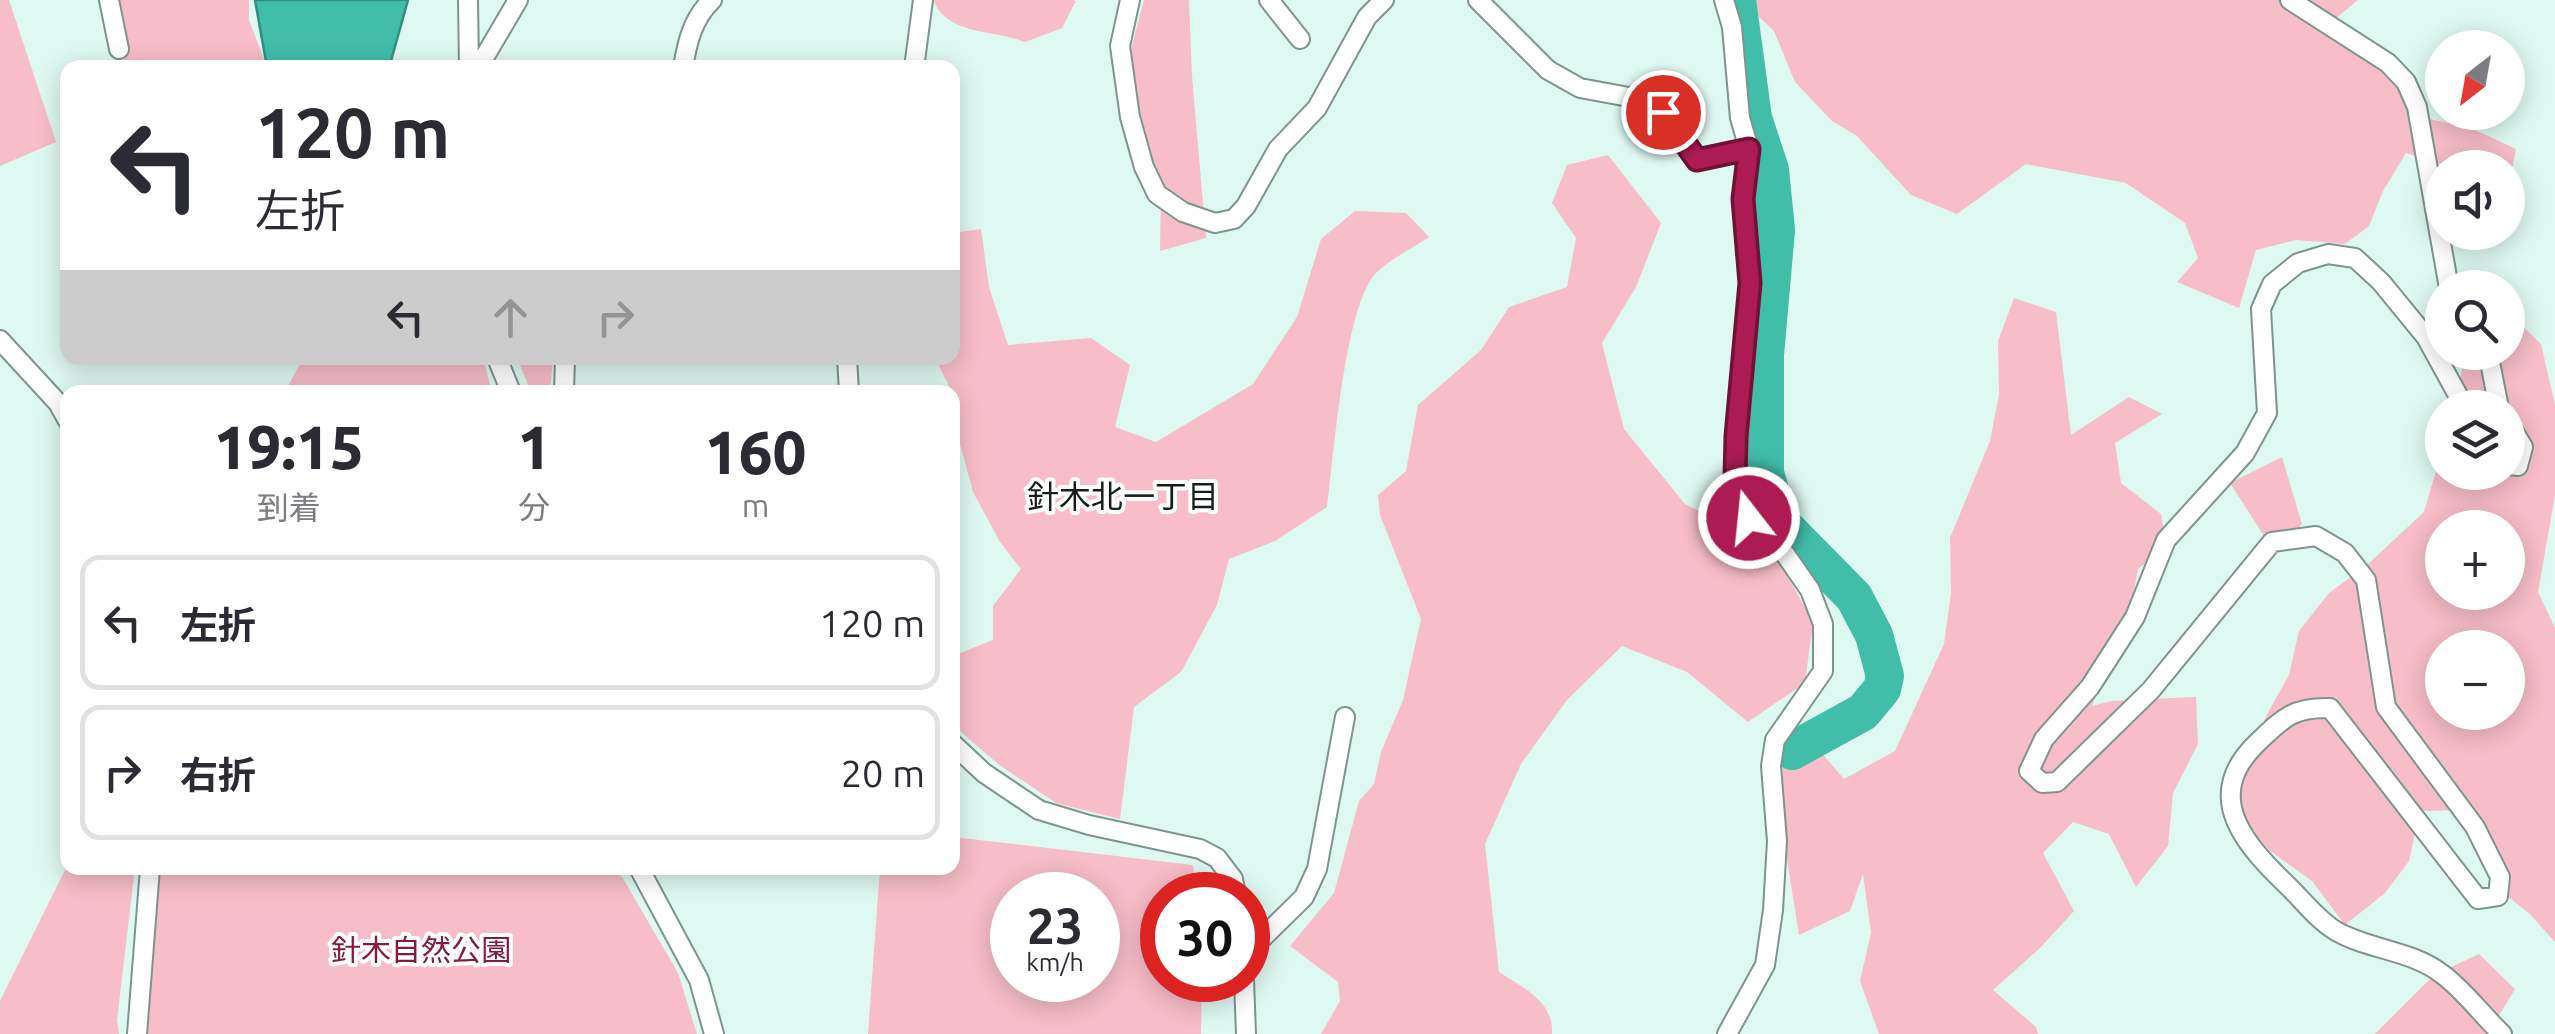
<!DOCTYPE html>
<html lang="ja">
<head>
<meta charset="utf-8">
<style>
	body { margin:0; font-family:Ubuntu,"Noto Sans JP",sans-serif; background:#f7f7f7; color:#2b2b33; height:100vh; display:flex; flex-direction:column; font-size:38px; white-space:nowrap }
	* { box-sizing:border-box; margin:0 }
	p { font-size:32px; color:#7c7c81 }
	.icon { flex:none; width:55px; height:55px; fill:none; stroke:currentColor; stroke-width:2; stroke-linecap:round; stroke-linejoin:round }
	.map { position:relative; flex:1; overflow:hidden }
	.details { position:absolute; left:60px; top:385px; width:900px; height:490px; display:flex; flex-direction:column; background:#fff; border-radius:20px; box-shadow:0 5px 25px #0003 }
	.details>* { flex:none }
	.banner { position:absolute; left:60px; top:60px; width:900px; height:305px; border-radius:20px; box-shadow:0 5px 25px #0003; background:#fff; color:#2b2b33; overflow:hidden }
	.needle { width:65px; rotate:211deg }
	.fabs { position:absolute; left:2425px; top:30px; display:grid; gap:20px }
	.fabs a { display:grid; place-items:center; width:100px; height:100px; border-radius:50%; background:#fff; box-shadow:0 5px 25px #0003; font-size:50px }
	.speed { position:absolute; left:990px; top:872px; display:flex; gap:20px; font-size:50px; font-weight:700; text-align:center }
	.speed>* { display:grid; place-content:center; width:130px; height:130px; border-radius:50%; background:#fff; box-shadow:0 5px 25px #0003; line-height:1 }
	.speed small { font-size:25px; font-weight:400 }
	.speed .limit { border:15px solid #d22; background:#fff; color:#111 }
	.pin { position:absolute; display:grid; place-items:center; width:85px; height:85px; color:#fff; margin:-42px; border:5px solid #fff; border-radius:50%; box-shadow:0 2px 10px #0007 }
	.me { position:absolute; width:110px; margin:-55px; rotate:344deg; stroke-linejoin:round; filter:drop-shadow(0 0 8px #0008) }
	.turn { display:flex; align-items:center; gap:35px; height:210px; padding:0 30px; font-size:45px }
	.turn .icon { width:130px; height:130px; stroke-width:2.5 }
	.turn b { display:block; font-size:70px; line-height:85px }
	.lanes { display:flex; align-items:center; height:95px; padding:0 30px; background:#0003; justify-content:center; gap:50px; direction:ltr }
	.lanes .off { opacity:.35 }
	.eta { display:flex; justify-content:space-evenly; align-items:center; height:170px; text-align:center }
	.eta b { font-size:60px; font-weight:800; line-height:70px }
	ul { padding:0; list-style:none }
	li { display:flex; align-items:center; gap:30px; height:135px; margin:0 20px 15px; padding:0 10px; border:5px solid #e1e1e2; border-radius:20px }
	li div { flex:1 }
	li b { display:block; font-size:38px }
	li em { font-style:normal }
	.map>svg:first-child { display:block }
	.green { fill:#f7bdc8; fill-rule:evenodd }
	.water { fill:#41bea8; stroke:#348e7e; stroke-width:2.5 }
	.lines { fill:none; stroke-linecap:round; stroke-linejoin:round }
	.river { stroke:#41bea8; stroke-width:38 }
	.minor-casing { stroke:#7d958f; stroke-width:22 }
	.minor { stroke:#fff; stroke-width:18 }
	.route-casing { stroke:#701235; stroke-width:25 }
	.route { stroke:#ac1b51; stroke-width:18 }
	.labels { text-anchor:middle; stroke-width:8; stroke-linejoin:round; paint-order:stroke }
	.park-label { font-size:30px; fill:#851a3f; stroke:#fff }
	.neighbourhood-label { font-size:32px; fill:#141e1b; stroke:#fff }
</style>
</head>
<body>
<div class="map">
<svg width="2555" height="1034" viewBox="0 0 2555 1034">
	<rect width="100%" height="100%" fill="#def9f2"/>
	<path class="green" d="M 0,0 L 9,0 L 56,142 L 0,166 Z
		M 116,0 L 249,0 L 249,20 L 267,67 L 125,67 Z
		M 933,0 L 1073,0 L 1076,1 L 1062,28 L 1025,42 C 993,29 948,36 933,0 Z
		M 1144,0 L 1189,0 L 1192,76 L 1206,238 L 1160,251 L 1161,196 L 1137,116 L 1131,49 Z
		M 1749,0 L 2358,0 L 2323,29 L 2414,90 L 2429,119 L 2471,128 L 2516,149 L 2508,189 L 2508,168 L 2443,167 L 2442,164 L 2406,153 L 2383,191 L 2369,226 L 2345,244 L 2296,240 L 2256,250 L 2239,308 L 2177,282 L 2198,258 L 2185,223 L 2126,183 L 2026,164 L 1957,214 L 1911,195 L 1857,136 L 1832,121 L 1795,82 L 1774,31 L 1756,14 Z
		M 1608,155 L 1661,223 L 1636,287 L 1602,343 L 1624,429 L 1685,504 L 1773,550 L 1813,622 L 1805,683 L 1748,722 L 1687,672 L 1622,646 L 1567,700 L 1521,764 L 1485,844 L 1499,972 C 1523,988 1554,1001 1552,1034 L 1321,1034 L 1340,1001 L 1338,982 L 1290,946 L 1334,893 L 1359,801 L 1374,784 L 1381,752 L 1403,700 L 1421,619 L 1380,515 L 1378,495 L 1406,471 L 1418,405 L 1481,350 L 1509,307 L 1567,287 L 1576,238 L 1552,203 L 1567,165 Z
		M 1355,211 L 1406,213 L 1429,237 C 1413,248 1392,258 1377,272 C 1344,304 1334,457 1327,507 L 1275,541 L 1229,559 L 1217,605 L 1181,672 L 1134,707 L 1120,819 L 1056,803 L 998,764 L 960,731 L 953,716 L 953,656 L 993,640 L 993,606 L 1021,569 L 1000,542 L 973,492 L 953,418 L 952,392 L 935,358 L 952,358 L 953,233 L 981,229 L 989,287 L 1008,345 L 1091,338 L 1130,365 L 1115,427 L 1156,442 L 1253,384 L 1297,317 L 1321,239 Z
		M 2014,298 L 2056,312 L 2071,435 L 2129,397 L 2162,414 L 2115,443 L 2121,483 L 2161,514 L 2167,547 L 2138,569 L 2131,606 L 2092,706 L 2111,701 L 2196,697 L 2198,744 L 2173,793 L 2168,846 L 2136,887 L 2109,834 L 2073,822 L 2043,853 L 2074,911 L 2040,948 L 1993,990 L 2036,1027 L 2038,1034 L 1879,1034 L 1860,981 L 1871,933 L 1863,874 L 1850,911 L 1799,935 L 1787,859 L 1771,818 L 1777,773 L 1812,742 L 1844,779 L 1895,751 L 1944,644 L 1951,593 L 1950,538 L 1990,441 L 1999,395 L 1998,341 Z
		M 2508,312 L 2541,344 L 2555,405 L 2555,495 L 2538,592 L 2555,628 L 2555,942 L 2530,914 L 2493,885 L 2460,810 L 2420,811 L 2409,861 L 2385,893 L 2345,925 L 2312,881 L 2270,851 L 2232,812 L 2266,716 L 2289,675 L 2299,631 L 2329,593 L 2367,565 L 2424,512 L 2442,451 L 2442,472 L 2508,472 L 2508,408 L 2457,407 L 2464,353 L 2508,352 ZM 2442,528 L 2508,528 L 2508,592 L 2442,592 ZM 2442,648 L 2508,648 L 2508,712 L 2442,712 Z
		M 303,358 L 483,358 L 492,392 L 285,392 Z
		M 517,358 L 553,358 L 550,392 L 531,392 Z
		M 2282,457 L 2302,524 L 2275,553 L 2230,483 Z
		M 953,837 L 1193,865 L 1196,895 L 1162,895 L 1162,980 L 1202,980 L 1201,1034 L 868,1034 L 880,868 L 952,868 ZM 1012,895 L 1098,895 L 1098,980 L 1012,980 Z
		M 67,866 L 135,868 L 117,1020 L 119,1034 L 0,1034 L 0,1001 Z
		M 159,868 L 617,868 L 678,973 L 697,1034 L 146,1034 Z
		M 2479,954 L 2515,989 L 2488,1034 L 2375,1034 L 2434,975 Z"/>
	<path class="water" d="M 255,0 L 408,0 L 389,68 L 267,67 Z"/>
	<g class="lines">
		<path class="river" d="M 1737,0 L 1753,118 L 1770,170 L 1776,230 L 1765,355 L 1765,473 L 1779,521 L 1854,597 L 1874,635 L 1885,676 L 1882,689 L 1863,712 L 1792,751"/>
		<defs>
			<path id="minor" d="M 109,0 L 119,49
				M 468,0 L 469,68
				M 1130,0 L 1120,46 L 1130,117 L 1144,167 L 1157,194 L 1183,212 L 1215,223 L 1234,219 L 1246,206 L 1278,149 L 1317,108 L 1367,17 L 1384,0
				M 1269,0 L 1300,39
				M 1478,0 L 1548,70 L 1580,88 L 1645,100 L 1663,112 L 1697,160 L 1749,149
				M 1724,0 L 1732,27 L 1740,118 L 1749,149 L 1743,199 L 1751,283 L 1735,478 L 1749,518 L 1785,554 L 1810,590 L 1823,624 L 1823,671 L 1775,740 L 1771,766 L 1777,841 L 1773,910 L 1765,965 L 1727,1034
				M 2290,0 L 2388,63 L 2406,82 L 2417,107 L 2449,288
				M 478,68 L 518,0
				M 683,68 C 687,42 693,18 712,0
				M 914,68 L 923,0
				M 0,340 L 58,403 L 68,421
				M 2488,352 L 2499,408
				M 497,358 L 511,392
				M 847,358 L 849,392
				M 564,392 L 565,358
				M 2465,408 L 2426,337 L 2381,282 L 2355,258 L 2328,254 L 2298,263 L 2272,284 L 2261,309 L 2267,413 L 2245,453 L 2166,540 L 2135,617 L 2090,687 L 2044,739 L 2029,771 L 2042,783 L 2057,782 L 2151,690 L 2272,542 L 2316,536 L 2345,553 L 2366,580 L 2386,707 L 2475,827 L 2500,877 L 2498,896 L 2478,899 L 2330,708 C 2293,707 2283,718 2257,743 C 2200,798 2247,847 2291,889 C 2305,903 2319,921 2336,931 C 2369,950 2411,950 2442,974 C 2464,990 2482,1015 2502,1034
				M 2508,422 L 2523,447 L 2518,466 L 2508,465
				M 952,743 L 984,773 L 1039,810 L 1089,825 L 1200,849 L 1217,858 L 1233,879 L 1236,895
				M 639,868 L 699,980 L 714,1034
				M 1248,952 L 1304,897 L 1317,869 L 1345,717
				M 1244,980 L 1246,1034
				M 137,1034 L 150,868"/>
		</defs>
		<use href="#minor" class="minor-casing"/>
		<use href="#minor" class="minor"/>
	</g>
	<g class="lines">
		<defs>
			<path id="route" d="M 1663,112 L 1697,160 L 1749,149 L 1743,199 L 1750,283 L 1736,436 L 1735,478 L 1749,518"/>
		</defs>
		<use href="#route" class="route-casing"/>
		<use href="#route" class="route"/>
	</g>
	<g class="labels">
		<g class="park-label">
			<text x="421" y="961">針木自然公園</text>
		</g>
		<g class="neighbourhood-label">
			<text x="1123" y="508">針木北一丁目</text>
		</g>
	</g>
</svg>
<div class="fabs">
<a><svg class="needle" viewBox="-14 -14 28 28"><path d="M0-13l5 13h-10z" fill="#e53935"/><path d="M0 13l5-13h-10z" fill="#7c7c81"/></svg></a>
<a><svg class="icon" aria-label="sound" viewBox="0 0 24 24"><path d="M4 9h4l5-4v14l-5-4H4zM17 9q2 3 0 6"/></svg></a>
<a><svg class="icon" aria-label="search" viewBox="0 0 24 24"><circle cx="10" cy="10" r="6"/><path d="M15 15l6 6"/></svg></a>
<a><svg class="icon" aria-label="layers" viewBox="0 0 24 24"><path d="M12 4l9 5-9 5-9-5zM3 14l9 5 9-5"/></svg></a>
<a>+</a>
<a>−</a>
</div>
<div class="speed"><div>23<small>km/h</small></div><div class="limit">30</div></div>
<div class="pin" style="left:1663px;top:112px;background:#d93025"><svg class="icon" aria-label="arrive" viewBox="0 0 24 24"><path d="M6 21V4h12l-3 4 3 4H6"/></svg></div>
<svg class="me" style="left:1749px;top:518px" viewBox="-20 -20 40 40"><circle r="17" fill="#ac1b51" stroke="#fff" stroke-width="3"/><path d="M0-11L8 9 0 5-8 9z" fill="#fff"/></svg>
<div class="banner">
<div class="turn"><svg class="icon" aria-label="left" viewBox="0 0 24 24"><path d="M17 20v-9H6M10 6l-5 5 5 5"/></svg><div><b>120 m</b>左折</div></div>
<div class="lanes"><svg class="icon" aria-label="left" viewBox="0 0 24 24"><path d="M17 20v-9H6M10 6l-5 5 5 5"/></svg><svg class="icon off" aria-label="ahead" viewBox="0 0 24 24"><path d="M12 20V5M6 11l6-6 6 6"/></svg><svg class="icon off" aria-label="right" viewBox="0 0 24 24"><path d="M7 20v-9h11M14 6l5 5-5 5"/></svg></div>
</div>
<section class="details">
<div class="eta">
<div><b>19:15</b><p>到着</p></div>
<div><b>1</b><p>分</p></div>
<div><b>160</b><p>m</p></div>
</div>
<ul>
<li><svg class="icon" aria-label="left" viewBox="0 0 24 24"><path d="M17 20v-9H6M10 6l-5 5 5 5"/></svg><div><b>左折</b></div><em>120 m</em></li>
<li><svg class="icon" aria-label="right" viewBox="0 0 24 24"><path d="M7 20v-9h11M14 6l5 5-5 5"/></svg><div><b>右折</b></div><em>20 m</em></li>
</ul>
</section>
</div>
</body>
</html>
